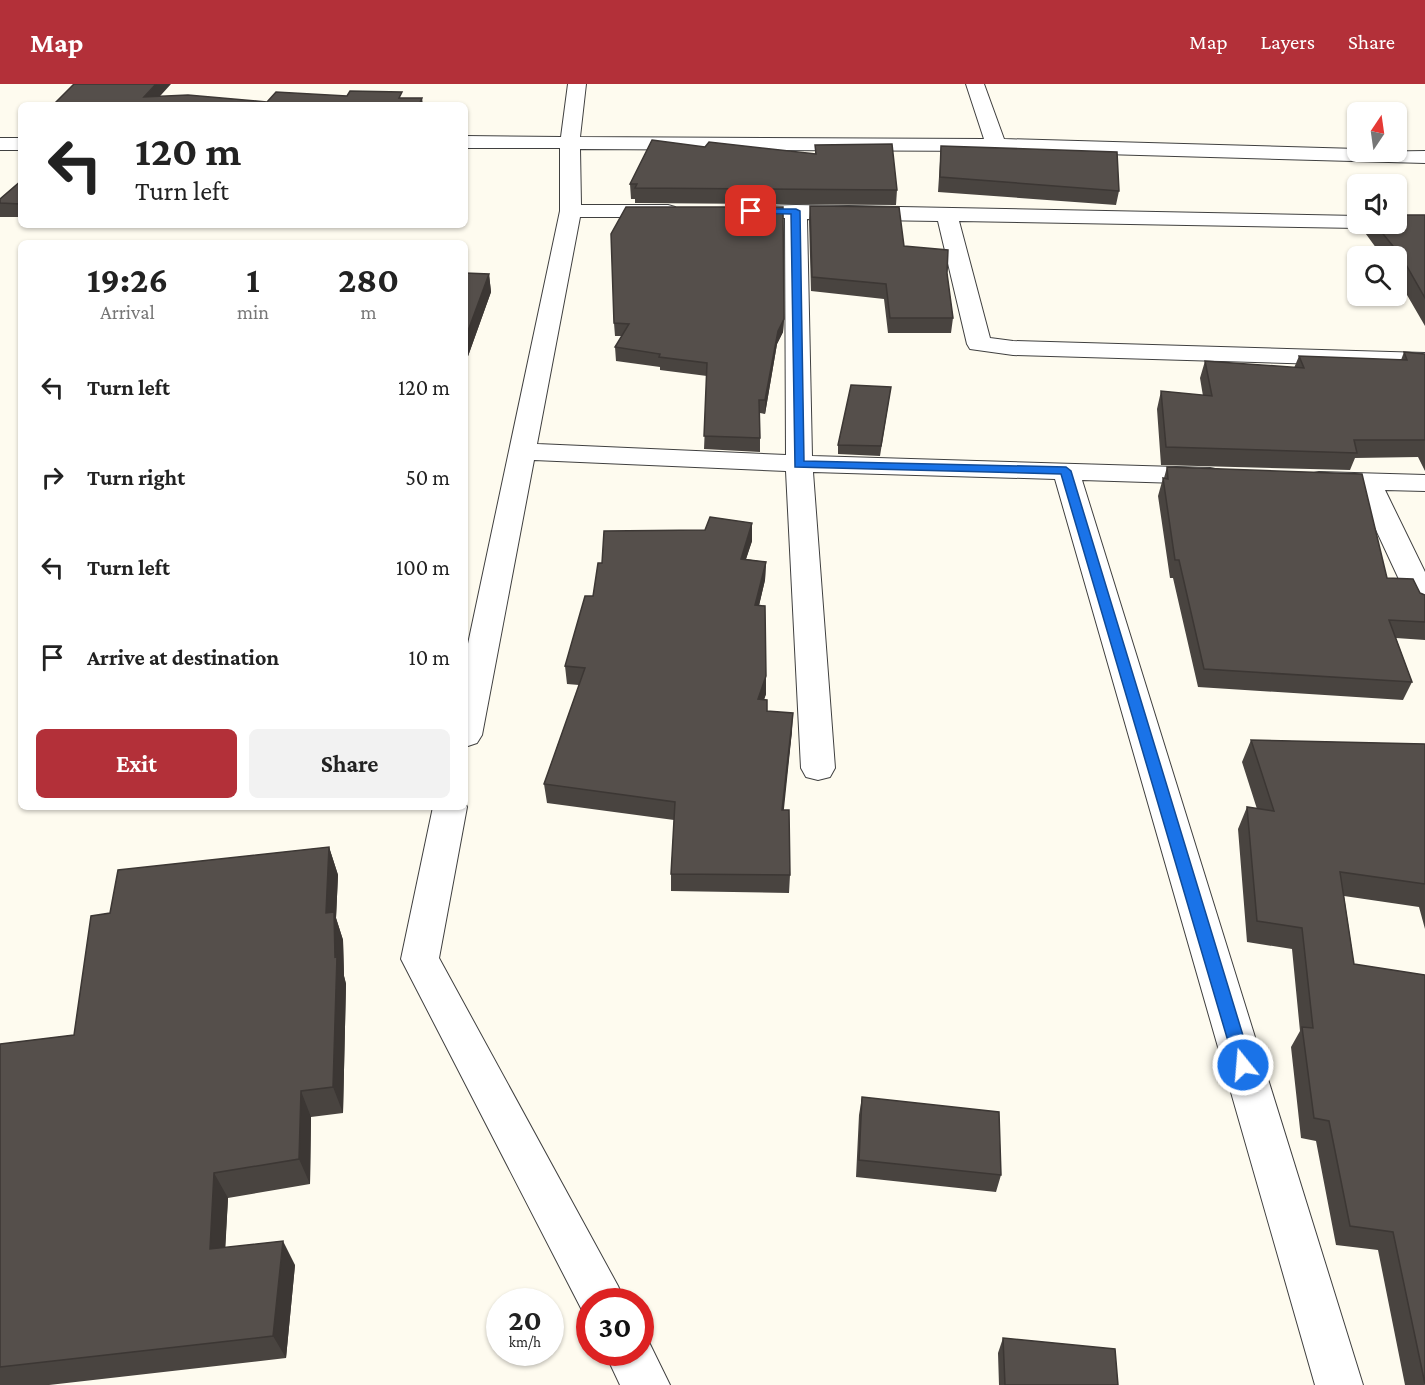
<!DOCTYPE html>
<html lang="en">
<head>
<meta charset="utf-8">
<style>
	body { margin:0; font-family:"Crimson Pro",serif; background:#f2f2f2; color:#222; height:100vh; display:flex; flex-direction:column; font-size:22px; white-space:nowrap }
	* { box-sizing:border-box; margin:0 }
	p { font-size:20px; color:#767676 }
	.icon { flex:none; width:33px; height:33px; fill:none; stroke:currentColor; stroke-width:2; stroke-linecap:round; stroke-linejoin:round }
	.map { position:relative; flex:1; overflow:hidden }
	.side { position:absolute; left:18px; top:156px; width:450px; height:570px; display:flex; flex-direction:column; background:#fff; border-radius:9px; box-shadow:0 2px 4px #0004 }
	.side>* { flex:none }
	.guide { position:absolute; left:18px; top:18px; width:450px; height:126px; border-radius:9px; box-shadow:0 2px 4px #0004; background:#fff; color:#222; overflow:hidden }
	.needle { width:39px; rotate:13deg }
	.buttons { position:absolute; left:1347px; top:18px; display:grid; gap:12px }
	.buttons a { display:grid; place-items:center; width:60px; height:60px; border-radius:9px; background:#fff; box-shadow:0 2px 4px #0004; font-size:30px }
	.speed { position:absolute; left:486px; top:1204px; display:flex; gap:12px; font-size:30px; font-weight:700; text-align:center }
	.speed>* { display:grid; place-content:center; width:78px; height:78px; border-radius:50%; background:#fff; box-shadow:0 2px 4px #0004; line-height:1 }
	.speed small { font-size:15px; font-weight:400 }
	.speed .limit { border:9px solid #d22; background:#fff; color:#111 }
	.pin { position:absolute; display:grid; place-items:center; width:51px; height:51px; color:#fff; margin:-26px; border-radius:12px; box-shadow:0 3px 9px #0006 }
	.me { position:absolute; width:66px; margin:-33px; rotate:343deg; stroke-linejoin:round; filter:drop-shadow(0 0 4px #0008) }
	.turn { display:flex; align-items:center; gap:21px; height:126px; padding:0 18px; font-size:27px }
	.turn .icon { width:78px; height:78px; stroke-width:2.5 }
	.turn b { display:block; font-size:42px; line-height:51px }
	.eta { display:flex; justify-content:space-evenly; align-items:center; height:102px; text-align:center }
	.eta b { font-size:36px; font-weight:700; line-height:42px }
	.action { display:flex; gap:12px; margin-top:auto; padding:12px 18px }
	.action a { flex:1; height:69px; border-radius:9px; background:#b33039; color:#fff; font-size:24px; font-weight:700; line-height:69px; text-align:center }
	.action a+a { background:#f2f2f2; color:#222 }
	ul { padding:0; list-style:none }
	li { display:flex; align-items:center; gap:18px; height:90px; padding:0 18px }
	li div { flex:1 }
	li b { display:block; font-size:22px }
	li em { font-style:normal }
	header { display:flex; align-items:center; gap:36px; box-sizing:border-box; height:84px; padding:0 30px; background:#b33039; color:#fff }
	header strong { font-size:28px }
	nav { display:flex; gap:33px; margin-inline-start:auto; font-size:21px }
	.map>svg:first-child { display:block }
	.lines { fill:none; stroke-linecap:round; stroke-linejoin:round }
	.minor-casing { stroke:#404040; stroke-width:2 }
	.minor { fill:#fff; fill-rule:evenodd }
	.wall { fill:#494440 }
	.shaded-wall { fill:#3c3734 }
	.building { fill:#554f4b; stroke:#3c3734; stroke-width:1.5 }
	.route { fill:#1a73e8; stroke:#114b97; stroke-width:1.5 }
</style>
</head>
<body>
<header>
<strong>Map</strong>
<nav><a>Map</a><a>Layers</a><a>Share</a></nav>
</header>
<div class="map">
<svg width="1425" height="1301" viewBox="0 0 1425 1301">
	<rect width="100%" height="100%" fill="#fefbef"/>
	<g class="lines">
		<defs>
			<path id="minor" d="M 568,0 L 586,0 L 580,53 L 984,55 L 966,0 L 984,0 L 1004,55 L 1358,65 L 1358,68 L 1425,67 L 1425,79 L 996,67 L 580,65 L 581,121 L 668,121 L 675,123 L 679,127 L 675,131 L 668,133 L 580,133 L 537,360 L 786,371 L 785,134 L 738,133 L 731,131 L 727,127 L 731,123 L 796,121 L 1358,132 L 1358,140 L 1368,140 L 1358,144 L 959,137 L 990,254 L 1013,257 L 1425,269 L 1425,283 L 1013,271 L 970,265 L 967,260 L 938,137 L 807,135 L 812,372 L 1210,384 L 1220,386 L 1224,392 L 1220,398 L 1210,400 L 1082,396 L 1363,1301 L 1315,1301 L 1055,395 L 813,388 L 835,684 L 830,693 L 818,696 L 806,693 L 801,684 L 786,387 L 534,376 L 482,651 L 477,659 L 465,663 L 465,574 L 560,127 L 560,64 L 465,64 L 465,52 L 561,53 Z
				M 0,54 L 21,54 L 21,66 L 0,66 Z
				M 1319,388 L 1425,391 L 1425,407 L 1385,406 L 1425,488 L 1425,529 L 1414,526 L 1410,519 L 1357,405 L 1309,402 L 1305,396 L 1309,390 Z
				M 465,719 L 467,723 L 439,874 L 618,1202 L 625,1218 L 590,1218 L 590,1236 L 586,1234 L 401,875 L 433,723 L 465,723 Z
				M 640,1250 L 646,1252 L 670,1301 L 620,1301 L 605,1269 L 640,1269 Z"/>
		</defs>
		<use href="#minor" class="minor-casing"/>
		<use href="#minor" class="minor"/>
	</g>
	<path class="wall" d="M 815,61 L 897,106 L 896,121 L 635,119 L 635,115 L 631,115 L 630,100 L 705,63 L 815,70 Z
		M 941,62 L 1119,107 L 1116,121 L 938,108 Z
		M 21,97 L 21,133 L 0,133 L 0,115 Z
		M 810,122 L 904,162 L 947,189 L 953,234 L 951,249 L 888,249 L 884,215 L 811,207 L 809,136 Z
		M 1425,131 L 1425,242 L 1396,192 L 1396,172 L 1382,172 L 1363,146 L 1365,140 L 1396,140 Z
		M 465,189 L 489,190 L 491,208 L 467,275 L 465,275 Z
		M 784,235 L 783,248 L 777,260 L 765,330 L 760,329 L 760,368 L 704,365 L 707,292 L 660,286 L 660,283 L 616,277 L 615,263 L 622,252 L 615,252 L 614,239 Z
		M 1404,268 L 1425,270 L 1425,387 L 1418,373 L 1355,374 L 1350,386 L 1161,381 L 1157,325 L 1161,307 L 1203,312 L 1200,294 L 1205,277 L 1294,284 L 1299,272 L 1401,276 Z
		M 891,303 L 880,372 L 838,370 L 838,361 Z
		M 1167,383 L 1387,494 L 1425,511 L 1425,556 L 1396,554 L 1412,598 L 1403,616 L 1198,603 L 1173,494 L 1170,494 L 1158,412 L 1163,394 L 1164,394 Z
		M 752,457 L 746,475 L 766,478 L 765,496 L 759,521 L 766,592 L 766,610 L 764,616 L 767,627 L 792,647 L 783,726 L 790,791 L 789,809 L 671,807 L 671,790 L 674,736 L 547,719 L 544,700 L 579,601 L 567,600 L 565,582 L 593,512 L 602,479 Z
		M 1251,656 L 1425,660 L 1425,845 L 1419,823 L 1344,812 L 1354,880 L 1425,1301 L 1405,1301 L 1378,1166 L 1336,1161 L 1316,1057 L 1301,1054 L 1291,963 L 1300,947 L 1292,865 L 1247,858 L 1238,745 L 1247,723 L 1257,725 L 1242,678 Z
		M 329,763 L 338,791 L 336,834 L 343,856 L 344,892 L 346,900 L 343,1029 L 311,1033 L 310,1100 L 228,1114 L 225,1164 L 295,1181 L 286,1274 L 49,1301 L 0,1301 L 0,960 L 74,951 L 110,829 Z
		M 862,1013 L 1001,1091 L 996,1108 L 856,1093 L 859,1031 Z
		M 1003,1254 L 1118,1301 L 999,1301 L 998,1269 Z"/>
	<path class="shaded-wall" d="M 156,0 L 171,0 L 152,21 L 144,13 Z
		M 422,14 L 423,21 L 419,21 Z
		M 489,190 L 491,208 L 467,275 L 465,255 Z
		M 784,235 L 783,248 L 777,260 L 765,330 L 765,316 L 778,247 Z
		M 752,439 L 752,457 L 740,493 L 741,475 Z
		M 766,478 L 765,496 L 755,539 L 755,521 Z
		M 766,592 L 766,610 L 757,633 L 758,615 Z
		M 793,629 L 792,647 L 782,744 L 782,726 Z
		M 329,763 L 338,791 L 336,834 L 343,856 L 344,892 L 346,900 L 343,1029 L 333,1003 L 335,873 L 326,829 Z
		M 301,1007 L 311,1033 L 310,1100 L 299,1075 Z
		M 214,1089 L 228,1114 L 224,1189 L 210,1165 Z
		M 283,1157 L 295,1181 L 286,1274 L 273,1252 Z"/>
	<path class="building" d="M 74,0 L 156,0 L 144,13 L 188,11 L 267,18 L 276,8 L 347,12 L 350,7 L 402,8 L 399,14 L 422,14 L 419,21 L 53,21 Z
		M 652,56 L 705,63 L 709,58 L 816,70 L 815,61 L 892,60 L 897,106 L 635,104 L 637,100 L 630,100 Z
		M 941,62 L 1117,68 L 1119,107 L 940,93 Z
		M 21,97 L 21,120 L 0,119 L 0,115 Z
		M 810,122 L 899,123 L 904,162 L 948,166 L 947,189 L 953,234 L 890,234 L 886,200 L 812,193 Z
		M 626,123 L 783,123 L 784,235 L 778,247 L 765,316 L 759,316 L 760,354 L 704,352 L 707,279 L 659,273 L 660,270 L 615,263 L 629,240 L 614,239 L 611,150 Z
		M 1396,131 L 1425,131 L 1425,214 L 1401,172 L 1375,140 L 1396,140 Z
		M 465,189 L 489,190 L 465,255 Z
		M 1404,268 L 1425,270 L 1425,356 L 1354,356 L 1357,369 L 1166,363 L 1161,307 L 1212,312 L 1205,277 L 1304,284 L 1299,272 L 1407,276 Z
		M 851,301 L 891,303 L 881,362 L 838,361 Z
		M 1167,383 L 1362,390 L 1387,494 L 1413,495 L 1420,509 L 1425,511 L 1425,538 L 1389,536 L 1412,598 L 1204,585 L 1179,476 L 1175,476 L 1163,394 L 1168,395 Z
		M 710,433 L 752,439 L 741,475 L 766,478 L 755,521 L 765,522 L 766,592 L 758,615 L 767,616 L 767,627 L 793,629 L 782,726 L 789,726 L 790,791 L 671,790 L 675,718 L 544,700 L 585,584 L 565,582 L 585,512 L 593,512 L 598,479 L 602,479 L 604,447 L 705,446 Z
		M 1251,656 L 1425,660 L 1425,800 L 1340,788 L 1354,880 L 1425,891 L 1425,1300 L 1393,1148 L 1350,1142 L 1329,1037 L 1314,1034 L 1302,943 L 1313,944 L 1302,844 L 1257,837 L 1247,723 L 1274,727 Z
		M 329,763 L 326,829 L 334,828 L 335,873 L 337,872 L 333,1003 L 301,1007 L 299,1075 L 214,1089 L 210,1165 L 283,1157 L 273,1252 L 0,1283 L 0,960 L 74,951 L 91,832 L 110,829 L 118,786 Z
		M 862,1013 L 999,1028 L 1001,1091 L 859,1076 Z
		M 1003,1254 L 1115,1265 L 1118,1301 L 1005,1301 Z"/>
	<path class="route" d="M 751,125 L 796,125 L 800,127 L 804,377 L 1066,383 L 1071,387 L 1252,981 L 1249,986 L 1243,988 L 1237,986 L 1235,981 L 1061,390 L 795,383 L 791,130 L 748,129 L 748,126 Z"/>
</svg>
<div class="buttons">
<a><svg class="needle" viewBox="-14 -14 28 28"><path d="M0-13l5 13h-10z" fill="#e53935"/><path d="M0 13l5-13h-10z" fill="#767676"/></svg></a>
<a><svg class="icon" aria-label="sound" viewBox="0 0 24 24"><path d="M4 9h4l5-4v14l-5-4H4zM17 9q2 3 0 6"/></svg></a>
<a><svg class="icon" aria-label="search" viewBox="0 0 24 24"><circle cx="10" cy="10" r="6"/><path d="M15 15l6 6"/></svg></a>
</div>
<div class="speed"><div>20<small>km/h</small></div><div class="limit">30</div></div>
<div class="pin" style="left:751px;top:127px;background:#d93025"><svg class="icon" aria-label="arrive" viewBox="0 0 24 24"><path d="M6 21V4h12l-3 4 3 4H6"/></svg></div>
<svg class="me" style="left:1243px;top:981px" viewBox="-20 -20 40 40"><circle r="17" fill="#1a73e8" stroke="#fff" stroke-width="3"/><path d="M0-11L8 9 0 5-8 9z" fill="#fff"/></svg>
<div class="guide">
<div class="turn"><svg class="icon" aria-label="left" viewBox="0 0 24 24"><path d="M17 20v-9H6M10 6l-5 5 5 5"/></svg><div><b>120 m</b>Turn left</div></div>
</div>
<section class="side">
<div class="eta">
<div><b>19:26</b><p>Arrival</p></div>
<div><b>1</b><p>min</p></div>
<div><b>280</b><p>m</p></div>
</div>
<ul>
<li><svg class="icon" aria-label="left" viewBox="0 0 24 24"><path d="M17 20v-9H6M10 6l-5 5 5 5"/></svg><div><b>Turn left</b></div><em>120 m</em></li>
<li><svg class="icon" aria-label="right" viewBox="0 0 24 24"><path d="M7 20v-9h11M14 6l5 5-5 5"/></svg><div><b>Turn right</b></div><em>50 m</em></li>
<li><svg class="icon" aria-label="left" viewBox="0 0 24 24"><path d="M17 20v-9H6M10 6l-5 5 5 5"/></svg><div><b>Turn left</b></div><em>100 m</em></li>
<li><svg class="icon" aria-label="arrive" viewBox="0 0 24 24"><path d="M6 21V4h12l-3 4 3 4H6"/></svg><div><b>Arrive at destination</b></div><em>10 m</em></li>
</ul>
<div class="action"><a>Exit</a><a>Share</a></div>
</section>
</div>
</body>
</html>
